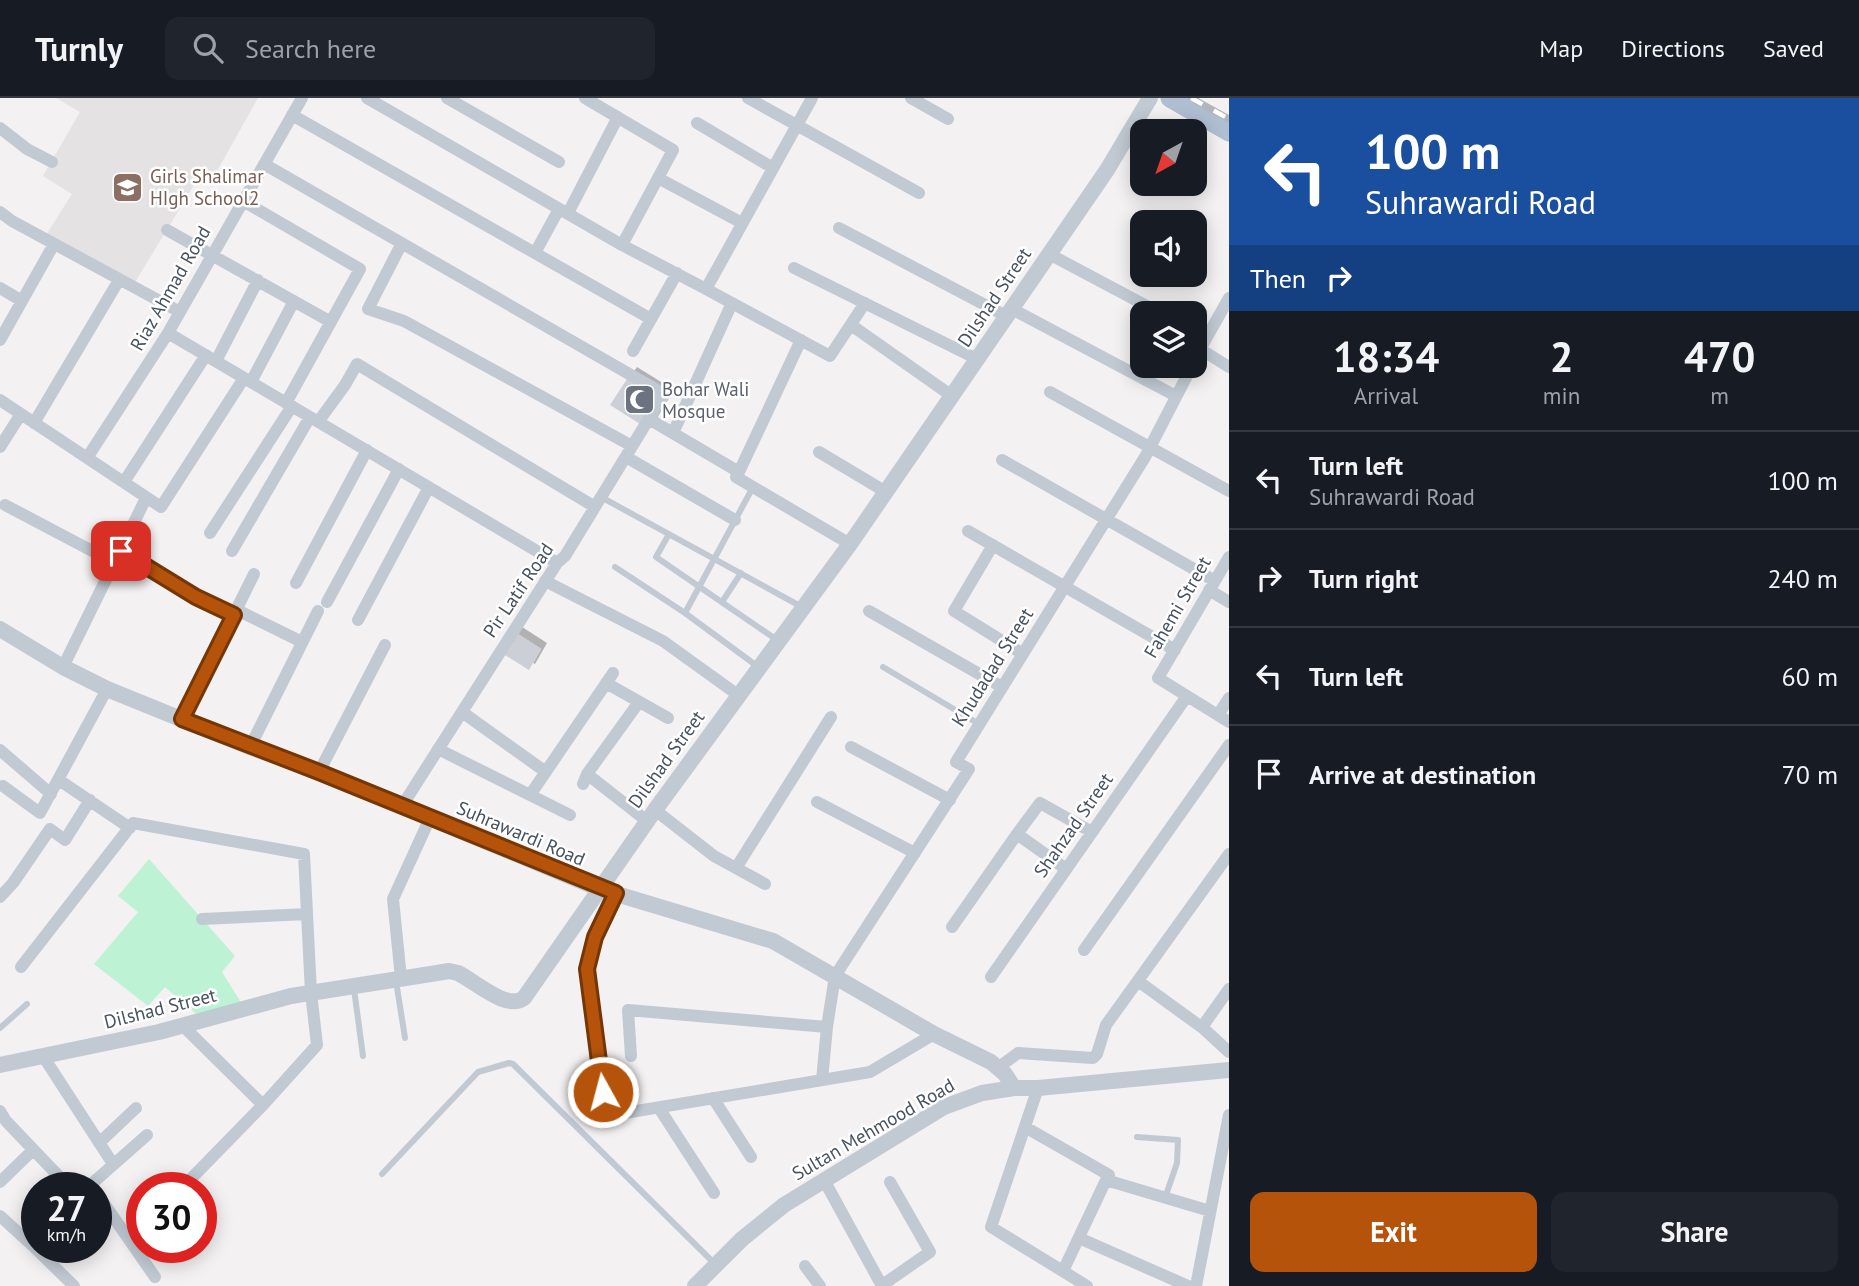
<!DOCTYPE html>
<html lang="en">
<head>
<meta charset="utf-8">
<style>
	body { margin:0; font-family:"PT Sans",sans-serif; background:#20242c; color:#f1f3f6; height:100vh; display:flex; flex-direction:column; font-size:26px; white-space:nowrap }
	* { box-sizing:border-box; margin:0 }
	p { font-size:23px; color:#9ea1a6 }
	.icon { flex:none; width:38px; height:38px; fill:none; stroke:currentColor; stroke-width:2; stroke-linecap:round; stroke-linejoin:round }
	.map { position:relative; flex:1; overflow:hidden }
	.side { display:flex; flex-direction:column; background:#171b24; width:630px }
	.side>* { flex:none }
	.hud { background:#1a4fa0; color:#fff; overflow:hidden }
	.needle { width:46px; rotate:220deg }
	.controls { position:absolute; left:1130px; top:21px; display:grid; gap:14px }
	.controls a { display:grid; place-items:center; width:77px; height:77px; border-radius:14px; background:#171b24; box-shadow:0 4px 18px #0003; font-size:35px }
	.speed { position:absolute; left:21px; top:1074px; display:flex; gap:14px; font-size:35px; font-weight:700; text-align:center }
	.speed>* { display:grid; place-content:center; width:91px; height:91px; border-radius:50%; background:#171b24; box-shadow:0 4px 18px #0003; line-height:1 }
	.speed small { font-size:18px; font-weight:400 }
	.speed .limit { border:10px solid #d22; background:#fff; color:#111 }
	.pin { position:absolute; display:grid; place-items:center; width:60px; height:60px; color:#fff; margin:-30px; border-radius:14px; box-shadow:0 4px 10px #0006 }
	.me { position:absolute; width:77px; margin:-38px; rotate:353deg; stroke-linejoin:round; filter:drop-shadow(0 0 5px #0008) }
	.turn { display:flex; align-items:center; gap:24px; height:147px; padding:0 21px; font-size:32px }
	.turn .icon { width:91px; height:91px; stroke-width:2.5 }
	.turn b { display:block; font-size:49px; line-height:60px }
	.then { display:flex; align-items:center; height:66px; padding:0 21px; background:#0003; gap:14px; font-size:26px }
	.eta { display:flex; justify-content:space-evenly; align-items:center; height:119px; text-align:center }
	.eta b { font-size:42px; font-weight:800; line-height:49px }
	.action { display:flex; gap:14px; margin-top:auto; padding:14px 21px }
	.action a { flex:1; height:80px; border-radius:14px; background:#b45309; color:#fff; font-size:28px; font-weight:800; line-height:80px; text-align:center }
	.action a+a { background:#20242c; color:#f1f3f6 }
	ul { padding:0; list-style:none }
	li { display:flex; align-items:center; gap:21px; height:98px; padding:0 21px; border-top:2px solid #363941 }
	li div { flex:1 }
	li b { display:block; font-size:26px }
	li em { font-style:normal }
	header { display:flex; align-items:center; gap:42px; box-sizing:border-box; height:98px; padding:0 35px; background:#171b24; border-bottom:2px solid #363941 }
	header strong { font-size:33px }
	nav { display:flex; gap:38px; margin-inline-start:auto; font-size:24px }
	.search { width:490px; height:63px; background:#20242c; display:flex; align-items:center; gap:18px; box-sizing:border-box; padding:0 24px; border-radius:14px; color:#9ea1a6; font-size:26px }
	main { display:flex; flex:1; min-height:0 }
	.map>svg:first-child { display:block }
	.education { fill:#e4e2e3 }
	.green { fill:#bef2d5 }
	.building { fill:#cccfd5; filter:url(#shadow) }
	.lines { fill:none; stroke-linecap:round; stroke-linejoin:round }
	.service { stroke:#c1cad3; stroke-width:6 }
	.minor { stroke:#c1cad3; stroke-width:12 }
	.tertiary { stroke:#c1cad3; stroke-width:16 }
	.primary { stroke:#afbed1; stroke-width:19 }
	.rail-casing { stroke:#b2b5bb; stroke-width:7 }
	.rail { stroke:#fff; stroke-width:4.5; stroke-dasharray:13; stroke-linecap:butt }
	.route-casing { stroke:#753606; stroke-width:18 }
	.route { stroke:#b45309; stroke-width:12 }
	.labels { text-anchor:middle; stroke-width:5; stroke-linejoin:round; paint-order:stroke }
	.education-label { font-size:19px; fill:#785e54; stroke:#fff; text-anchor:start }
	.street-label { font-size:19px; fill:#47525f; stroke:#fff }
	.worship-label { font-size:19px; fill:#5b616d; stroke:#fff; text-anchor:start }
</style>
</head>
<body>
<header>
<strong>Turnly</strong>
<div class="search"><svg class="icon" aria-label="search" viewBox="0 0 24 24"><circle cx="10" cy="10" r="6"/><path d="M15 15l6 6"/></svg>Search here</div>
<nav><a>Map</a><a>Directions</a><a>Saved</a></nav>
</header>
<main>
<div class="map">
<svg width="1229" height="1188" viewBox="0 0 1229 1188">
	<defs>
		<filter id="shadow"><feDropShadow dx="6" dy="-6" stdDeviation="0" flood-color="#0004"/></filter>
	</defs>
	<rect width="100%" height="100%" fill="#f3f1f1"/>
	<path class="education" d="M 56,0 L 258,0 L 212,82 L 200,77 L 134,186 L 44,140 L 72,96 L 43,78 L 80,14 Z"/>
	<path class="green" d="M 149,761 L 235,858 L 222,874 L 245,911 L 202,921 L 165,889 L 148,908 L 94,866 L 138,814 L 118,798 Z"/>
	<path class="building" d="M 631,275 L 668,298 L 648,331 L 610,307 Z
		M 513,533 L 541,551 L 529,572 L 500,554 Z"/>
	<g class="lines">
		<path class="service" d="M 601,399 L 802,509
			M 669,436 L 656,459 L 777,542
			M 615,469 L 685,515 L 757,568
			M 722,504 L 741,475
			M 685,515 L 753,389
			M 883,569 L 979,626
			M 396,883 L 405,940
			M 354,891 L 363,958
			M 0,930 L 27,906
			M 1137,1039 L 1178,1042 L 1177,1065 L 1165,1100
			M 382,1076 L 478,974 L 509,965 L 513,966 L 715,1166"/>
		<path class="minor" d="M 367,0 L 622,147 L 706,191 L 812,0
			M 447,0 L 559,64
			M 585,0 L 673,52 L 622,147
			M 748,0 L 919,95
			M 911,0 L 948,21
			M 292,17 L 651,221
			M 697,25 L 773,70
			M 0,30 L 27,51 L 52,64
			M 264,66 L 664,296 L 565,458 L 557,465 L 402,708
			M 658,80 L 742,125
			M 243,103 L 360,171 L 286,305
			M 0,114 L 12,123 L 180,214
			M 568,115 L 618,19
			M 839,130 L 1006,218
			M 167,132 L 331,224
			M 402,145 L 368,211 L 404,223 L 632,348
			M 535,155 L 559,111
			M 1049,156 L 1160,215
			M 794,170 L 977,261
			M 0,190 L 22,203
			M 706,191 L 830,258 L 865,205
			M 1012,211 L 1176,298
			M 851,227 L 952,298
			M 168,235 L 557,465
			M 0,242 L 54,146
			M 1200,251 L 1229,269
			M 633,253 L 677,175
			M 1195,260 L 1229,200
			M 216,263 L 258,182
			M 251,284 L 294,203
			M 1050,294 L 1229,393
			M 0,302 L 161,409 L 244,280
			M 649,321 L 739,374 L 736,379 L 850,446
			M 318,324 L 345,287 L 357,266 L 595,409
			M 34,325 L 119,182
			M 673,335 L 732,205
			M 0,349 L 21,316
			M 819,354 L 886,394
			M 626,359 L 735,422
			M 87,360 L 168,235 L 302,0
			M 1002,362 L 1215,483
			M 739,374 L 801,242
			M 124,384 L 206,257
			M 5,407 L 115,465
			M 968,433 L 1175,552
			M 210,435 L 292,308
			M 993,447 L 954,513 L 1023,556
			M 121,453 L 196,499 L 234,517
			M 232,453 L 310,319
			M 1229,459 L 1158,580 L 1229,624
			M 545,483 L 663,543 L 738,597
			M 296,485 L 367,352
			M 1209,492 L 1229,504
			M 327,504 L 399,371
			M 237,512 L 302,544
			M 869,513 L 1002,589
			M 358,522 L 429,389
			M 63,569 L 146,400
			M 606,585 L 668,620
			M 462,614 L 546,674
			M 1218,617 L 1229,600
			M 182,621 L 254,476
			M 250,649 L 318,513
			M 851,649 L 950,702
			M 438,651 L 570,717
			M 0,652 L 51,696
			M 319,674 L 385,547
			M 587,676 L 647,723
			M 59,682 L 130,730
			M 583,686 L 587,676 L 639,604
			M 3,688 L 40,715 L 107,591
			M 530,697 L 613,575
			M 817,704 L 915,755
			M 655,712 L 714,758 L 765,786
			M 1017,736 L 1040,705 L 1092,734
			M 736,770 L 831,619
			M 0,799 L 13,785 L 50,731 L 65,742 L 90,702
			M 202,821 L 307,816
			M 952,829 L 1017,736 L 1066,771
			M 1084,852 L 1229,647
			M 21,869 L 133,725 L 304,756 L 311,895 L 317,947 L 263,1007 L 182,1090
			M 991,879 L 1187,598
			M 401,880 L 393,801 L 430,720
			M 1138,883 L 1204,931 L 1229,954
			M 183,928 L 263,1007
			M 827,929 L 835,878 L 969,671 L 956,664 L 1145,359 L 1192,268
			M 1202,929 L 1229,891
			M 43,958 L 113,1066
			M 631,958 L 628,912 L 827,929 L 822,982
			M 999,969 L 1018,955 L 1093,960 L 1097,956 L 1106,927 L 1229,756
			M 1038,990 L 991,1129 L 1087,1188
			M 713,1000 L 751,1059
			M 659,1010 L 714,1095
			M 0,1013 L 6,1023 L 70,1090
			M 606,1018 L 588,871 L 595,839 L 616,795
			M 595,1020 L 870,974 L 934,936
			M 1025,1029 L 1109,1077 L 1106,1082
			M 99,1045 L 136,1010
			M 824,1082 L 882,1188
			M 0,1084 L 33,1052
			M 87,1090 L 147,1037
			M 96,1094 L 155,1179
			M 0,1118 L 32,1147
			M 1079,1140 L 1188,1188
			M 37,1142 L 32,1147 L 74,1188
			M 130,1143 L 142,1131
			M 805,1168 L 820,1188
			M 1063,1173 L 1106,1082 L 1210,1113
			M 881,1188 L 930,1154 L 890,1084
			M 1196,1188 L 1229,1017"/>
		<path class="tertiary" d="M 0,531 L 63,569 L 107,591 L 250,649 L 319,674 L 600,791 L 773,843 L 934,936 L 991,964 L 1005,976 L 1014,990
			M 0,967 L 159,934 L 291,898 L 437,875 L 449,873 L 458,875 C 476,884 507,913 524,900 L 655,712 L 850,446 L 1107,72 L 1150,0
			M 695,1188 L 742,1141 L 784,1107 L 944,1009 L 982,995 L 1014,990 L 1038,990 L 1229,972"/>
		<path class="primary" d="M 1170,0 L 1229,34"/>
		<defs>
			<path id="rail" d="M 1191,0 L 1229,21"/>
		</defs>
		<use href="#rail" class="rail-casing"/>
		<use href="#rail" class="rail"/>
	</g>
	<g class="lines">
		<defs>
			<path id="route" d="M 121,453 L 196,499 L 234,517 L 182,621 L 319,674 L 616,795 L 595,839 L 587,871 L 603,994"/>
		</defs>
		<use href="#route" class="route-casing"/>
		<use href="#route" class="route"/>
	</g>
	<defs>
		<symbol id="school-square" viewBox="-11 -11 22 22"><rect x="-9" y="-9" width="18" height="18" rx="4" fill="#8d6e63" stroke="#fff"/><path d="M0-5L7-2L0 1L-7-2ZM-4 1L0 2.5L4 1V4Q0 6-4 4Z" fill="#fff"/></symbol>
		<symbol id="mosque-square" viewBox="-11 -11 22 22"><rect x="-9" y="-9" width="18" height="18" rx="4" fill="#6b7280" stroke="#fff"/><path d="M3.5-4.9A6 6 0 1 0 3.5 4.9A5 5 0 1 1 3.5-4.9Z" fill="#fff"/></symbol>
	</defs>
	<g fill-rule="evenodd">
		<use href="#school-square" x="110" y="72" width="35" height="35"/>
		<use href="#mosque-square" x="622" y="284" width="35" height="35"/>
	</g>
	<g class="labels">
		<g class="education-label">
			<text x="150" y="85">Girls Shalimar<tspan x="150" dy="22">HIgh School2</tspan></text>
		</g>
		<g class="street-label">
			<text transform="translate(170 190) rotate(-60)" y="7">Riaz Ahmad Road</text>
			<text transform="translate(994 199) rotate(-56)" y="7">Dilshad Street</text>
			<text transform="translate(518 492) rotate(-56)" y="7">Pir Latif Road</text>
			<text transform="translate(1177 509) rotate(-60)" y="7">Fahemi Street</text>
			<text transform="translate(992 569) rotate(-58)" y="7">Khudadad Street</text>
			<text transform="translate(666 661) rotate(-54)" y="7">Dilshad Street</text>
			<text transform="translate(1073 727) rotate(-55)" y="7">Shahzad Street</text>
			<text transform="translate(521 735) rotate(23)" y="7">Suhrawardi Road</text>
			<text transform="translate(160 910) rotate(-14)" y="7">Dilshad Street</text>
			<text transform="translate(873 1031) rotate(-30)" y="7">Sultan Mehmood Road</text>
		</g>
		<g class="worship-label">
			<text x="662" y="298">Bohar Wali<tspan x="662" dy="22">Mosque</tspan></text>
		</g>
	</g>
</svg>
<div class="controls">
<a><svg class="needle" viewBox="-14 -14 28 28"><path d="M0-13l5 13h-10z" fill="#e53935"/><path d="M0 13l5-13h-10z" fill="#9ea1a6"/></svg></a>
<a><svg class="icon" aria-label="sound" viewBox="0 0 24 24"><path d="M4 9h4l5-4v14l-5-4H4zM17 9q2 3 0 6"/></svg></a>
<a><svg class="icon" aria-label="layers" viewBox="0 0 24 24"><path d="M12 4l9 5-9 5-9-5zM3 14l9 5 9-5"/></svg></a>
</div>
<div class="speed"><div>27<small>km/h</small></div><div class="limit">30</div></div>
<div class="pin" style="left:121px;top:453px;background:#d93025"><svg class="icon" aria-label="arrive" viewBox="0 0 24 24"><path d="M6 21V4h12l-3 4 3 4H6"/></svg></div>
<svg class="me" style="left:603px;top:994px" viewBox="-20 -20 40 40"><circle r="17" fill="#b45309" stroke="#fff" stroke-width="3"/><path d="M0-11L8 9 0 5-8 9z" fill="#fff"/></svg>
</div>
<section class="side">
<div class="hud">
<div class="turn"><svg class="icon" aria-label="left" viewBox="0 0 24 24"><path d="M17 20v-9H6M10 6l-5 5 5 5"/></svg><div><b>100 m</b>Suhrawardi Road</div></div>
<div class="then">Then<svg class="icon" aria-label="right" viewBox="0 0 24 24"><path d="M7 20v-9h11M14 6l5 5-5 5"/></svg></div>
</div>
<div class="eta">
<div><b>18:34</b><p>Arrival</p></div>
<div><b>2</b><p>min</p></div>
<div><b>470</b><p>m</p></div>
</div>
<ul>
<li><svg class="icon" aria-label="left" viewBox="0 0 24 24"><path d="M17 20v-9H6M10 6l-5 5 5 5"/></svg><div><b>Turn left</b><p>Suhrawardi Road</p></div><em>100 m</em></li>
<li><svg class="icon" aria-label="right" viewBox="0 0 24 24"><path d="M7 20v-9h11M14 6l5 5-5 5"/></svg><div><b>Turn right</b></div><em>240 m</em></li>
<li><svg class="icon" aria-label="left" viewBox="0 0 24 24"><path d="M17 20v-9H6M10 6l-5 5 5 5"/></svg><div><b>Turn left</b></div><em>60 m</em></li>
<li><svg class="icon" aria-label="arrive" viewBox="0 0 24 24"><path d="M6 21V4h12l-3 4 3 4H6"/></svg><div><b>Arrive at destination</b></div><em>70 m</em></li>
</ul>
<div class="action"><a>Exit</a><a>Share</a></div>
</section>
</main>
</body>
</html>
